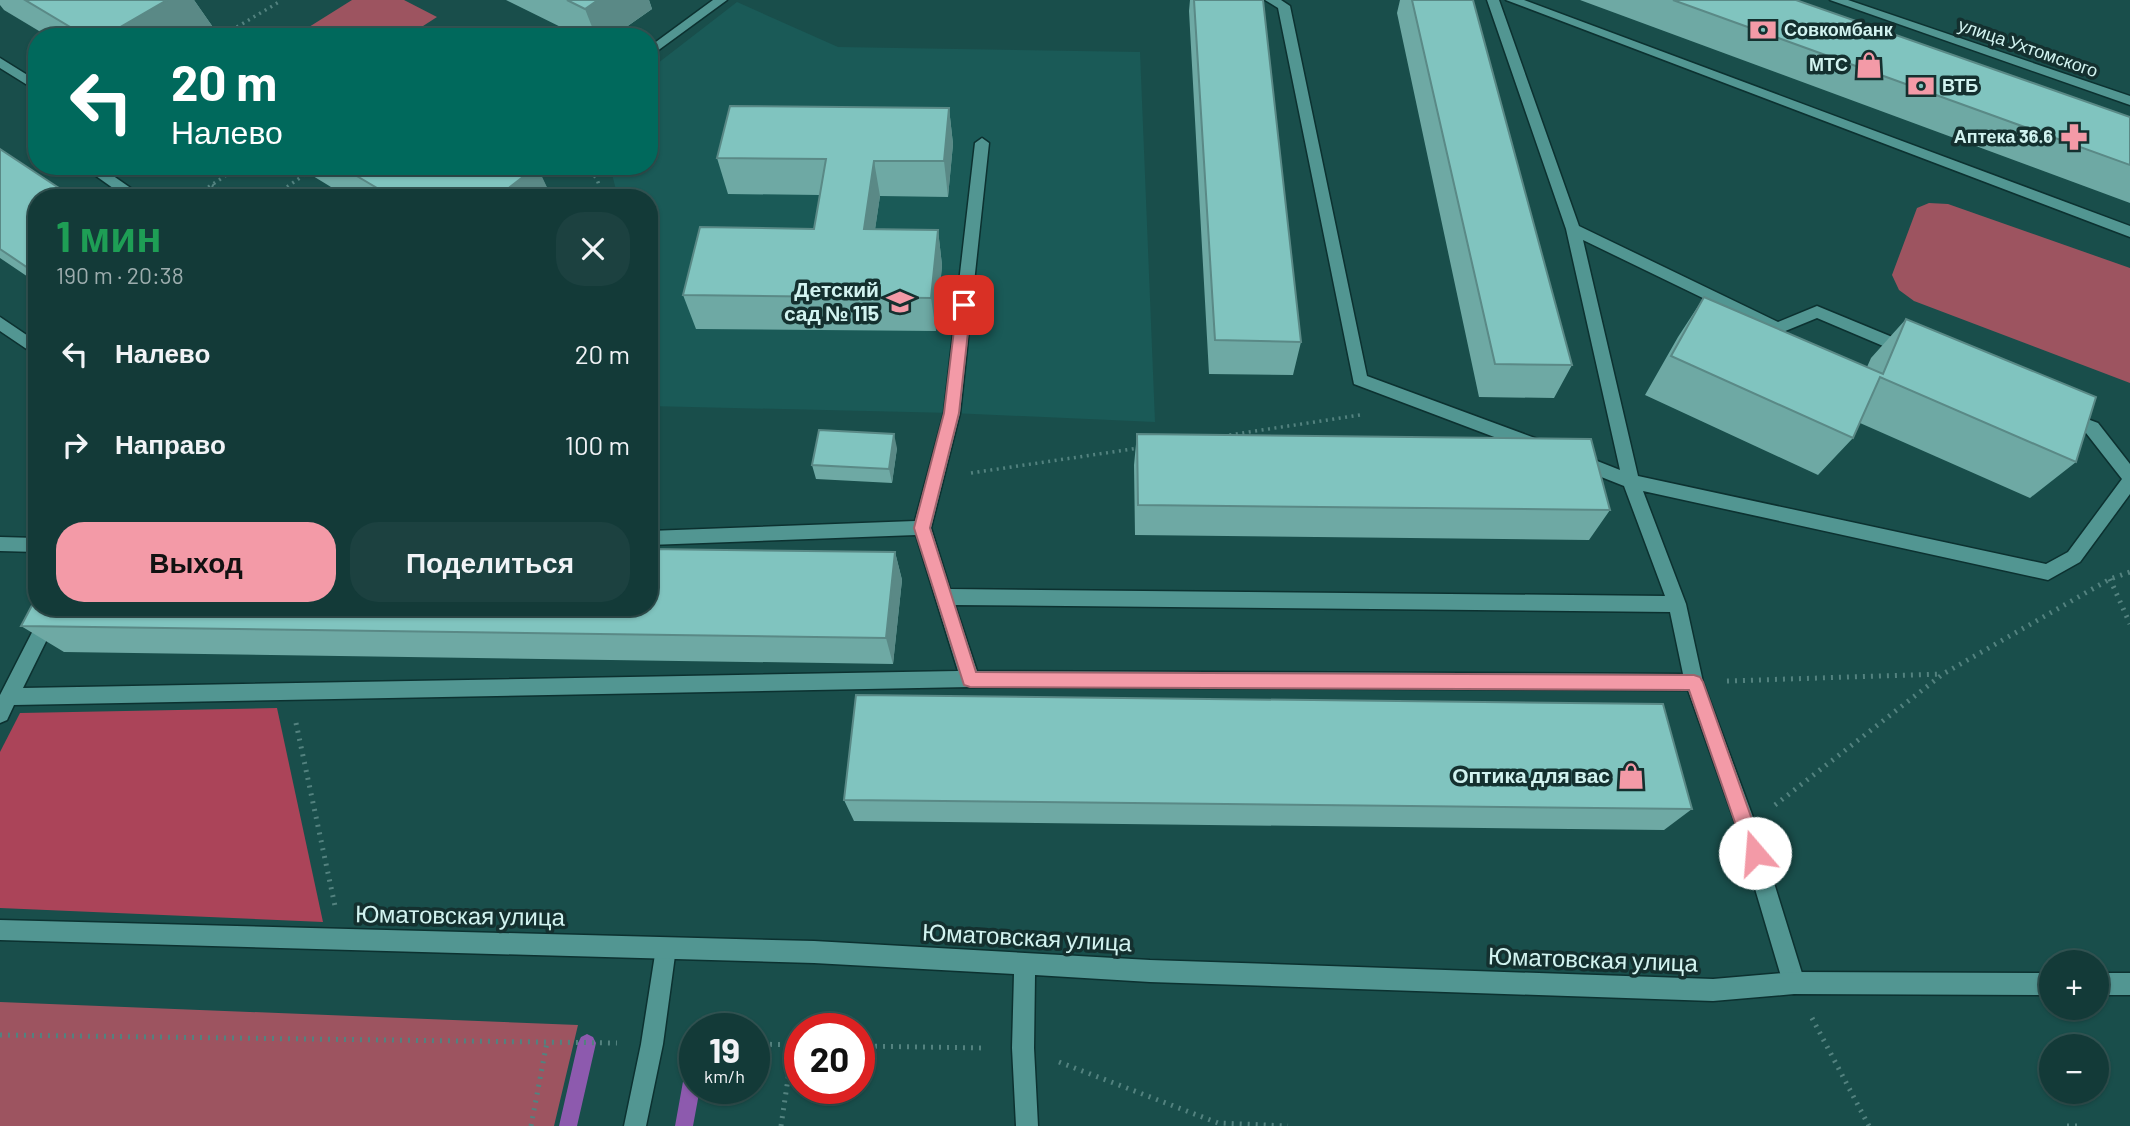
<!DOCTYPE html>
<html lang="ru">
<head>
<meta charset="utf-8">
<style>
	body { margin:0; font-family:Barlow,sans-serif; background:#1c4140; color:#f1f3f6; height:100vh; display:flex; flex-direction:column; font-size:26px; white-space:nowrap }
	* { box-sizing:border-box; margin:0 }
	p { font-size:23px; color:#9dadae }
	.icon { flex:none; width:38px; height:38px; fill:none; stroke:currentColor; stroke-width:2; stroke-linecap:round; stroke-linejoin:round }
	.map { position:relative; flex:1; overflow:hidden }
	.drawer { position:absolute; left:28px; top:189px; width:630px; height:427px; display:flex; flex-direction:column; background:#133a38; border-radius:28px; box-shadow:0 2px 5px #0004,0 0 0 2px #325453 }
	.drawer>* { flex:none }
	.top-card { position:absolute; left:28px; top:28px; width:630px; height:147px; border-radius:28px; box-shadow:0 2px 5px #0004,0 0 0 2px #325453; background:#00695c; color:#fff; overflow:hidden }
	.tools { position:absolute; left:2039px; top:950px; display:grid; gap:14px }
	.tools a { display:grid; place-items:center; width:70px; height:70px; border-radius:50%; background:#133a38; box-shadow:0 2px 5px #0004,0 0 0 2px #325453; font-size:35px }
	.speed { position:absolute; left:679px; top:1013px; display:flex; gap:14px; font-size:35px; font-weight:700; text-align:center }
	.speed>* { display:grid; place-content:center; width:91px; height:91px; border-radius:50%; background:#133a38; box-shadow:0 2px 5px #0004,0 0 0 2px #325453; line-height:1 }
	.speed small { font-size:18px; font-weight:400 }
	.speed .limit { border:10px solid #d22; background:#fff; color:#111 }
	.pin { position:absolute; display:grid; place-items:center; width:60px; height:60px; color:#fff; margin:-30px; border-radius:14px; box-shadow:0 4px 10px #0006 }
	.me { position:absolute; width:77px; margin:-38px; rotate:342deg; stroke-linejoin:round; filter:drop-shadow(0 0 5px #0008) }
	.turn { display:flex; align-items:center; gap:24px; height:147px; padding:0 28px; font-size:32px }
	.turn .icon { width:91px; height:91px; stroke-width:2.5 }
	.turn b { display:block; font-size:49px; line-height:60px }
	.round { display:grid; place-items:center; flex:none; width:74px; height:74px; border-radius:28px; background:#1c4140 }
	.headline { display:flex; align-items:center; justify-content:space-between; height:119px; padding:0 28px }
	h1 { font-size:42px; font-weight:700; line-height:52px; color:#1e9e55 }
	.primary-button { display:flex; gap:14px; margin-top:auto; padding:14px 28px }
	.primary-button a { flex:1; height:80px; border-radius:28px; background:#f39aa7; color:#111; font-size:28px; font-weight:700; line-height:80px; text-align:center }
	.primary-button a+a { background:#1c4140; color:#f1f3f6 }
	ul { padding:0; list-style:none }
	li { display:flex; align-items:center; gap:21px; height:91px; padding:0 28px }
	li div { flex:1 }
	li b { display:block; font-size:26px }
	li em { font-style:normal }
	.map>svg:first-child { display:block }
	.built { fill:#1a5a57 }
	.green { fill:#9d5460 }
	.forest { fill:#ab4459 }
	.lines { fill:none; stroke-linecap:round; stroke-linejoin:round }
	.stream { fill:#8d5aae; fill-rule:evenodd }
	.service-casing { stroke:#0c3130; stroke-width:3 }
	.minor-casing { stroke:#0c3130; stroke-width:3 }
	.tertiary-casing { stroke:#0c3130; stroke-width:3 }
	.path-far1 { stroke:#53827f; stroke-width:3.5; stroke-dasharray:2 4.5; stroke-linecap:butt }
	.path { stroke:#53827f; stroke-width:5; stroke-dasharray:2 6; stroke-linecap:butt }
	.service { fill:#529692; fill-rule:evenodd }
	.minor { fill:#529692; fill-rule:evenodd }
	.tertiary { fill:#529692; fill-rule:evenodd }
	.wall { fill:#6ea9a4 }
	.shaded-wall { fill:#5a8986 }
	.building { fill:#80c4bf; stroke:#5a8986; stroke-width:2 }
	.route { fill:#f39aa7; stroke:#9e646d; stroke-width:2 }
	.labels { text-anchor:middle; stroke-width:7; stroke-linejoin:round; paint-order:stroke }
	.far-poi-label { font-size:18px; font-weight:bold; fill:#d2f3f0; stroke:#14302f; text-anchor:start }
	.far-street-label { font-size:18px; fill:#d2f3f0; stroke:#14302f }
	.poi-label { font-size:21px; font-weight:bold; fill:#d2f3f0; stroke:#14302f; text-anchor:end }
	.near-street-label { font-size:24px; fill:#d2f3f0; stroke:#14302f }
</style>
</head>
<body>
<div class="map">
<svg width="2130" height="1126" viewBox="0 0 2130 1126">
	<rect width="100%" height="100%" fill="#194e4b"/>
	<path class="built" d="M 737,2 L 838,47 L 1140,52 L 1155,422 L 952,413 L 649,406 L 649,198 L 618,198 L 610,166 L 649,166 L 649,70 Z"/>
	<path class="green" d="M 352,0 L 404,0 L 437,17 L 406,37 L 293,37 Z
		M 1929,203 L 1948,204 L 2130,268 L 2130,383 L 1914,301 L 1899,290 L 1892,275 L 1917,208 Z
		M 0,1002 L 578,1025 L 554,1126 L 0,1126 Z"/>
	<path class="forest" d="M 277,708 L 323,922 L 0,908 L 0,752 L 20,713 Z"/>
	<g class="lines">
		<path class="stream" d="M 587,1034 L 593,1037 L 596,1043 L 577,1126 L 559,1126 L 578,1043 L 581,1037 Z
			M 695,1056 L 695,1088 L 700,1088 L 693,1126 L 675,1126 L 686,1065 L 689,1059 Z"/>
		<defs>
			<path id="service" d="M 713,0 L 727,0 L 649,57 L 649,47 Z
				M 1265,0 L 1281,0 L 1290,6 L 1367,376 L 1543,441 L 1545,446 L 1543,451 L 1531,451 L 1354,384 L 1278,8 Z
				M 1487,0 L 1499,0 L 1579,226 L 1778,322 L 1817,306 L 1914,346 L 1916,350 L 1908,356 L 1902,354 L 1817,318 L 1778,334 L 1773,332 L 1583,240 L 1638,476 L 2046,564 L 2068,552 L 2122,479 L 2086,433 L 2060,422 L 2058,417 L 2060,412 L 2066,411 L 2098,423 L 2130,464 L 2130,494 L 2080,562 L 2048,580 L 1643,491 L 1686,604 L 1703,682 L 1757,828 L 1805,983 L 1802,991 L 1794,994 L 1786,991 L 1783,983 L 1737,828 L 1688,690 L 970,687 L 14,705 L 7,720 L 0,723 L 0,695 L 45,607 L 63,607 L 23,688 L 958,671 L 916,535 L 649,545 L 649,531 L 915,521 L 944,413 L 975,143 L 982,138 L 989,143 L 960,413 L 931,528 L 950,589 L 1665,596 L 1624,486 L 1571,465 L 1569,460 L 1571,455 L 1577,453 L 1620,470 L 1566,229 ZM 955,605 L 1670,612 L 1683,674 L 977,671 Z
				M 1506,0 L 1524,0 L 2130,226 L 2130,237 Z
				M 0,58 L 37,81 L 37,91 L 0,68 Z
				M 82,166 L 99,166 L 145,198 L 127,198 Z
				M 0,317 L 37,342 L 37,356 L 0,331 Z
				M 0,537 L 37,538 L 37,552 L 0,551 Z
				M 666,938 L 673,941 L 676,948 L 663,1044 L 646,1126 L 624,1126 L 641,1044 L 656,948 L 659,941 Z"/>
			<path id="minor" d="M 0,920 L 814,941 L 1150,960 L 1713,979 L 1794,972 L 2051,973 L 2051,995 L 1794,994 L 1713,1001 L 1150,982 L 1035,975 L 1034,1048 L 1038,1126 L 1016,1126 L 1012,1048 L 1014,974 L 814,963 L 0,940 Z
				M 2096,973 L 2130,973 L 2130,995 L 2096,995 Z"/>
			<path id="tertiary" d="M 1830,0 L 1848,0 L 2130,96 L 2130,105 Z"/>
		</defs>
		<use href="#service" class="service-casing"/>
		<use href="#minor" class="minor-casing"/>
		<use href="#tertiary" class="tertiary-casing"/>
		<path class="path-far1" d="M 220,37 L 279,2
			M 586,166 L 597,179 L 603,198
			M 212,185 L 234,198
			M 192,198 L 240,166
			M 271,198 L 317,166
			M 1223,436 L 1360,415
			M 971,473 L 1139,448"/>
		<path class="path" d="M 2110,579 L 2130,624
			M 1727,681 L 1942,674
			M 296,723 L 335,906
			M 1775,805 L 1943,674 L 2110,579 L 2130,572
			M 1812,1018 L 1869,1126
			M 0,1035 L 617,1043
			M 754,1044 L 800,1045
			M 859,1046 L 987,1048
			M 1059,1062 L 1218,1123 L 1288,1126
			M 531,1126 L 547,1042
			M 781,1126 L 793,1045
			M 2067,1126 L 2079,1126"/>
		<use href="#service" class="service"/>
		<use href="#minor" class="minor"/>
		<use href="#tertiary" class="tertiary"/>
	</g>
	<path class="wall" d="M 0,0 L 194,0 L 217,33 L 211,37 L 49,37 L 4,10 L 0,5 Z
		M 506,0 L 649,0 L 652,9 L 612,37 L 581,37 Z
		M 1190,0 L 1263,0 L 1301,342 L 1293,375 L 1209,374 L 1189,11 Z
		M 1400,0 L 1473,0 L 1572,365 L 1554,398 L 1479,397 L 1397,13 Z
		M 1580,0 L 1796,0 L 2130,117 L 2130,203 Z
		M 949,108 L 953,144 L 948,197 L 880,196 L 875,229 L 938,230 L 942,265 L 936,331 L 696,329 L 683,295 L 814,229 L 820,195 L 728,194 L 717,158 Z
		M 0,149 L 37,198 L 37,283 L 0,258 Z
		M 306,166 L 536,166 L 552,198 L 349,198 L 313,176 Z
		M 1704,297 L 1867,367 L 1871,358 L 1906,319 L 2076,462 L 2030,498 L 1860,423 L 1853,438 L 1818,475 L 1645,395 L 1678,337 Z
		M 1137,434 L 1610,510 L 1589,540 L 1135,535 L 1134,465 Z
		M 897,448 L 892,483 L 816,479 L 812,465 Z
		M 895,552 L 902,580 L 893,664 L 64,652 L 21,626 Z
		M 844,800 L 1692,809 L 1664,830 L 854,821 Z"/>
	<path class="shaded-wall" d="M 167,0 L 194,0 L 217,33 L 211,37 L 103,37 Z
		M 598,0 L 649,0 L 652,9 L 612,37 L 596,37 L 585,9 Z
		M 949,108 L 953,144 L 948,197 L 944,161 Z
		M 874,161 L 880,196 L 870,264 L 864,229 Z
		M 537,166 L 552,198 L 496,198 Z
		M 938,230 L 942,265 L 936,331 L 931,298 Z
		M 894,434 L 897,448 L 892,483 L 889,469 Z
		M 895,552 L 902,580 L 893,664 L 886,638 Z"/>
	<path class="building" d="M 25,0 L 167,0 L 103,37 L 87,37 Z
		M 567,0 L 598,0 L 585,9 Z
		M 1194,0 L 1263,0 L 1301,342 L 1215,340 Z
		M 1412,0 L 1473,0 L 1572,365 L 1495,364 Z
		M 1673,0 L 1796,0 L 2130,117 L 2130,165 Z
		M 730,106 L 949,108 L 944,161 L 874,161 L 864,229 L 938,230 L 931,298 L 683,295 L 700,227 L 814,229 L 826,159 L 717,158 Z
		M 0,149 L 74,198 L 37,198 L 37,274 L 0,249 Z
		M 340,166 L 537,166 L 496,198 L 394,198 Z
		M 1704,297 L 1883,374 L 1906,319 L 2096,397 L 2076,462 L 1880,377 L 1853,438 L 1671,356 Z
		M 819,430 L 894,434 L 889,469 L 812,465 Z
		M 1137,434 L 1591,439 L 1610,510 L 1138,505 Z
		M 649,549 L 895,552 L 886,638 L 21,626 L 37,596 L 37,607 L 649,607 Z
		M 856,695 L 1663,704 L 1692,809 L 844,800 Z"/>
	<path class="route" d="M 964,300 L 971,305 L 959,413 L 930,528 L 976,672 L 1694,675 L 1700,677 L 1703,682 L 1764,853 L 1761,860 L 1755,863 L 1748,860 L 1689,690 L 970,687 L 964,685 L 914,528 L 944,413 L 957,305 Z"/>
	<defs>
		<symbol id="bank-bare" viewBox="-9 -9 18 18"><path d="M-6-4H6V4H-6ZM0-2.3a2.3 2.3 0 1 0 0 4.6a2.3 2.3 0 1 0 0-4.6Z" fill="#f39aa7" stroke="#14302f" stroke-width="2.5" paint-order="stroke"/></symbol>
		<symbol id="shop-bare" viewBox="-9 -9 18 18"><path d="M-5-2.5h2.3a2.7 3.5 0 0 1 5.4 0H5L5.5 6h-11ZM-1.5-2.5h3a1.5 2.3 0 0 0-3 0Z" fill="#f39aa7" stroke="#14302f" stroke-width="2.5" paint-order="stroke"/></symbol>
		<symbol id="pharmacy-bare" viewBox="-9 -9 18 18"><path d="M-2-6h4v4h4v4h-4v4h-4v-4h-4v-4h4Z" fill="#f39aa7" stroke="#14302f" stroke-width="2.5" paint-order="stroke"/></symbol>
		<symbol id="school-bare" viewBox="-9 -9 18 18"><path d="M0-5L7-2L0 1L-7-2ZM-4 1L0 2.5L4 1V4Q0 6-4 4Z" fill="#f39aa7" stroke="#14302f" stroke-width="2.5" paint-order="stroke"/></symbol>
	</defs>
	<g fill-rule="evenodd">
		<use href="#bank-bare" x="1744" y="11" width="38" height="38"/>
		<use href="#shop-bare" x="1850" y="46" width="38" height="38"/>
		<use href="#bank-bare" x="1902" y="67" width="38" height="38"/>
		<use href="#pharmacy-bare" x="2055" y="118" width="38" height="38"/>
		<use href="#school-bare" x="881" y="283" width="38" height="38"/>
		<use href="#shop-bare" x="1612" y="757" width="38" height="38"/>
	</g>
	<g class="labels">
		<g class="far-poi-label">
			<text x="1784" y="36">Совкомбанк</text>
			<text x="1848" y="71" text-anchor="end">МТС</text>
			<text x="1942" y="92">ВТБ</text>
			<text x="2053" y="143" text-anchor="end">Аптека 36.6</text>
		</g>
		<g class="far-street-label">
			<text transform="translate(2028 48) rotate(19)" y="6">улица Ухтомского</text>
		</g>
		<g class="poi-label">
			<text x="879" y="297">Детский<tspan x="879" dy="24">сад № 115</tspan></text>
			<text x="1610" y="783">Оптика для вас</text>
		</g>
		<g class="near-street-label">
			<text transform="translate(460 916) rotate(1)" y="8">Юматовская улица</text>
			<text transform="translate(1027 938) rotate(3)" y="8">Юматовская улица</text>
			<text transform="translate(1593 960) rotate(2)" y="8">Юматовская улица</text>
		</g>
	</g>
</svg>
<div class="tools">
<a>+</a>
<a>−</a>
</div>
<div class="speed"><div>19<small>km/h</small></div><div class="limit">20</div></div>
<div class="pin" style="left:964px;top:305px;background:#d93025"><svg class="icon" aria-label="arrive" viewBox="0 0 24 24"><path d="M6 21V4h12l-3 4 3 4H6"/></svg></div>
<svg class="me" style="left:1755px;top:853px" viewBox="-20 -20 40 40"><circle r="19" fill="#fff"/><path d="M0-13L10 11 0 6-10 11z" fill="#f39aa7"/></svg>
<div class="top-card">
<div class="turn"><svg class="icon" aria-label="left" viewBox="0 0 24 24"><path d="M17 20v-9H6M10 6l-5 5 5 5"/></svg><div><b>20 m</b>Налево</div></div>
</div>
<section class="drawer">
<div class="headline"><div><h1>1 мин</h1><p>190 m · 20:38</p></div><a class="round"><svg class="icon" aria-label="close" viewBox="0 0 24 24"><path d="M6 6l12 12M18 6L6 18"/></svg></a></div>
<ul>
<li><svg class="icon" aria-label="left" viewBox="0 0 24 24"><path d="M17 20v-9H6M10 6l-5 5 5 5"/></svg><div><b>Налево</b></div><em>20 m</em></li>
<li><svg class="icon" aria-label="right" viewBox="0 0 24 24"><path d="M7 20v-9h11M14 6l5 5-5 5"/></svg><div><b>Направо</b></div><em>100 m</em></li>
</ul>
<div class="primary-button"><a>Выход</a><a>Поделиться</a></div>
</section>
</div>
</body>
</html>
